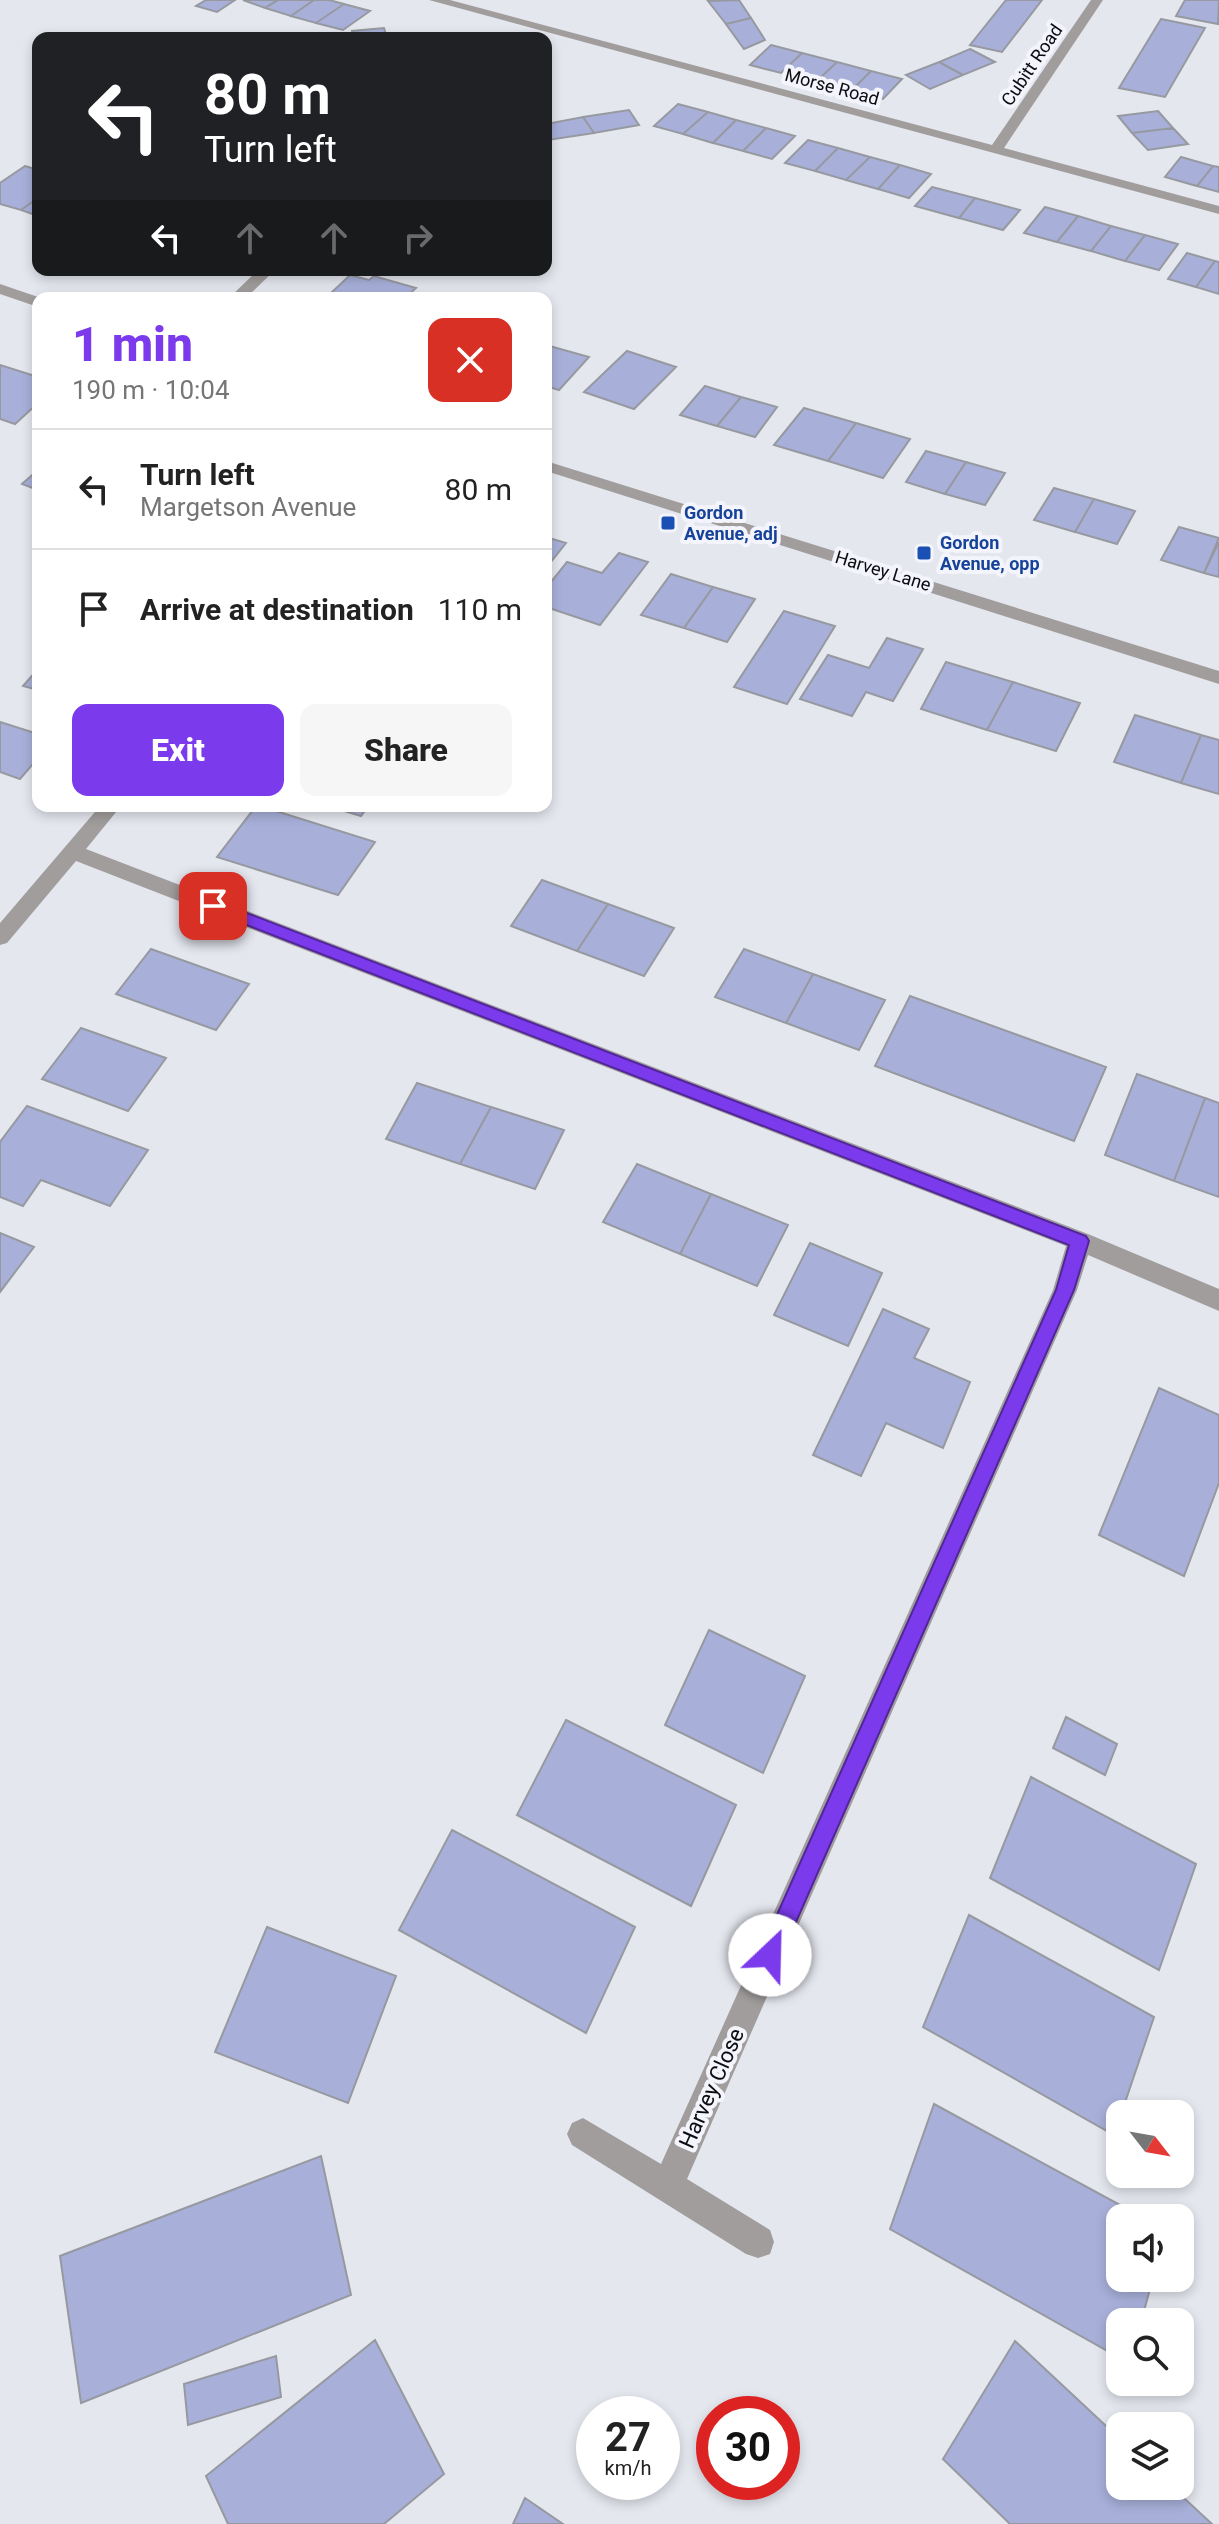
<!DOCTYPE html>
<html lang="en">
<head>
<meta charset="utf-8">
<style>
	body { margin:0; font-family:Roboto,sans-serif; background:#f6f6f6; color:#222; height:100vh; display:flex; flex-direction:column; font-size:30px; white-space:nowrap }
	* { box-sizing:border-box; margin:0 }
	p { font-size:26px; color:#767676 }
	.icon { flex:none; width:44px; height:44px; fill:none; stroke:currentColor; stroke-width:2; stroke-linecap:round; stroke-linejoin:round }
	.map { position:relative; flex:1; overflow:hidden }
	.sheet { position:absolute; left:32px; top:292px; width:520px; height:520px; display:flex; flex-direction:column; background:#fff; border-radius:16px; box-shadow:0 4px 12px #0003 }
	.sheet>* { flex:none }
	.hud { position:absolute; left:32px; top:32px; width:520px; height:244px; border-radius:16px; box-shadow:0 4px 12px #0003; background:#202124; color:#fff; overflow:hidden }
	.needle { width:52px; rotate:121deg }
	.buttons { position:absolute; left:1106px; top:2100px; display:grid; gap:16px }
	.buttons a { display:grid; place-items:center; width:88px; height:88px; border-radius:16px; background:#fff; box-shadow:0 4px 12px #0003; font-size:40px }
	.speed { position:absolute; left:576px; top:2396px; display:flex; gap:16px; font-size:40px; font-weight:700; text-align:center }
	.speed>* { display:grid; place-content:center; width:104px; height:104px; border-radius:50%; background:#fff; box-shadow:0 4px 12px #0003; line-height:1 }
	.speed small { font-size:20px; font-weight:400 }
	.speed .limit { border:12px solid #d22; background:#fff; color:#111 }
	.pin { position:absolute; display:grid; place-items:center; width:68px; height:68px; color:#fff; margin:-34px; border-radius:16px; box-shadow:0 4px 12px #0006 }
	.me { position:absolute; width:88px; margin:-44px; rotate:24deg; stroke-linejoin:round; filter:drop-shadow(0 0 6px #0008) }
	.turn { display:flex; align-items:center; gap:28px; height:168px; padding:0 40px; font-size:36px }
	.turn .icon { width:104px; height:104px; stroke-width:2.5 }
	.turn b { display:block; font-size:56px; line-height:68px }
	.lanes { display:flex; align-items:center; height:76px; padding:0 40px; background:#0003; justify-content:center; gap:40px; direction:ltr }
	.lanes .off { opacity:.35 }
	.round { display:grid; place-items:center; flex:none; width:84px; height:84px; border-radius:16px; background:#f6f6f6 }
	.summary { display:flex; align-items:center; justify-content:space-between; height:136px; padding:0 40px }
	h1 { font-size:48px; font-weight:800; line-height:60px; color:#7c3aed }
	.cta { display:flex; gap:16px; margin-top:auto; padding:16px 40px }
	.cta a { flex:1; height:92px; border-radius:16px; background:#7c3aed; color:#fff; font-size:32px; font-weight:800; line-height:92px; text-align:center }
	.cta a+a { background:#f6f6f6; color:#222 }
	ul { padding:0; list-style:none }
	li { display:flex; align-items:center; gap:24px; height:120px; padding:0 40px; border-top:2px solid #e0e0e0 }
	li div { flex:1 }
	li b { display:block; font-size:30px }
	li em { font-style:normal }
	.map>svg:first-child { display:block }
	.building { fill:#a8b0da; stroke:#9799a0; stroke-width:2 }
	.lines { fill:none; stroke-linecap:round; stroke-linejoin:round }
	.minor { fill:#a19d9d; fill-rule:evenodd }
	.tertiary { fill:#a19d9d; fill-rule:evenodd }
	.route { fill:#7c3aed; stroke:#51269a; stroke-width:2 }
	.transit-dot { fill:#1a4fb4; stroke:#f3f4fc; stroke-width:3 }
	.labels { text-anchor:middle; stroke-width:8; stroke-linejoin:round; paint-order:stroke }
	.far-street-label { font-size:18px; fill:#0b0c0e; stroke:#f3f4fc }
	.far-transit-label { font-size:18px; font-weight:bold; fill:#164399; stroke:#f3f4fc; text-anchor:start }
	.street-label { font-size:22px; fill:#0b0c0e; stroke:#f3f4fc }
</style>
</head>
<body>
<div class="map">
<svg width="1219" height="2524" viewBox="0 0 1219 2524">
	<rect width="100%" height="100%" fill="#e5e7ef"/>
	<path class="building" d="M 206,0 L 235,0 L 217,12 L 196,6 Z
		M 243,0 L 278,0 L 265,8 Z
		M 278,0 L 314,0 L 291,16 L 265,8 Z
		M 314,0 L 329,0 L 344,4 L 316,23 L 291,16 Z
		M 739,0 L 751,18 L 726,24 L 708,1 Z
		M 1006,0 L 1042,0 L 1002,52 L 970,45 Z
		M 1185,0 L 1219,0 L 1218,24 L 1176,16 Z
		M 344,4 L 370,11 L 343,30 L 316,23 Z
		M 751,18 L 765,40 L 744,49 L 726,24 Z
		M 1161,19 L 1205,28 L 1165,97 L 1119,88 Z
		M 384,28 L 387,38 L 354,38 L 352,31 Z
		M 771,45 L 802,53 L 781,73 L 750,65 Z
		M 970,49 L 995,62 L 963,75 L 939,62 Z
		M 802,53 L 837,62 L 819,79 L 784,70 Z
		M 837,62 L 871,71 L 854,88 L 819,79 Z
		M 939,62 L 963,75 L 930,89 L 906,75 Z
		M 871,71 L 902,79 L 883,99 L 851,91 Z
		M 678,104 L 708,112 L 683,134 L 654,126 Z
		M 629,110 L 639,125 L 594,133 L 583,117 Z
		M 1158,111 L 1173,128 L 1132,133 L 1118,116 Z
		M 708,112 L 736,120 L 713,143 L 683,134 Z
		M 583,117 L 594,133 L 548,140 L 546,137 L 546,124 Z
		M 736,120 L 766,128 L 743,151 L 713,143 Z
		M 766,128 L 795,136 L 772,159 L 743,151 Z
		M 1173,128 L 1188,144 L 1148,150 L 1132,133 Z
		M 808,140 L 838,148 L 815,171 L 785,163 Z
		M 838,148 L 870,157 L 846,180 L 815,171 Z
		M 870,157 L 900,165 L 878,189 L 846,180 Z
		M 1181,157 L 1213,166 L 1197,186 L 1165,177 Z
		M 900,165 L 931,174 L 909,198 L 878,189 Z
		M 25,166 L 38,170 L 38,198 L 21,210 L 0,204 L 0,183 Z
		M 1213,166 L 1219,167 L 1219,192 L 1197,186 Z
		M 932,187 L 975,198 L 959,218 L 915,206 Z
		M 38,198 L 38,216 L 21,210 Z
		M 975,198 L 1020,210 L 1003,230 L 959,218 Z
		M 1045,207 L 1078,216 L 1057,242 L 1024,233 Z
		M 1078,216 L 1111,226 L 1091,251 L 1057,242 Z
		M 1111,226 L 1145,235 L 1125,261 L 1091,251 Z
		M 1145,235 L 1178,244 L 1159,270 L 1125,261 Z
		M 1187,253 L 1215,261 L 1196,287 L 1168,279 Z
		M 1215,261 L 1219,262 L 1219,294 L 1196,287 Z
		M 350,275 L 369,280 L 374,276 L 416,288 L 405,298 L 349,298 L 331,293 Z
		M 546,345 L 589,357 L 559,390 L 546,386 Z
		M 627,351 L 676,367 L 634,409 L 584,392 Z
		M 0,365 L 38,377 L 38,403 L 15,424 L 0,419 Z
		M 705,386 L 741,397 L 717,426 L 680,415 Z
		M 741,397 L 777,407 L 755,437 L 717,426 Z
		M 804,408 L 856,423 L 828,461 L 774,445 Z
		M 856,423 L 910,439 L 883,478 L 828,461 Z
		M 926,451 L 966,462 L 945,494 L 906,482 Z
		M 966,462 L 1005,473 L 985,505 L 945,494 Z
		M 38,470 L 38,490 L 22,484 Z
		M 1054,488 L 1094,499 L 1075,532 L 1034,520 Z
		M 1094,499 L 1135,511 L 1117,544 L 1075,532 Z
		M 1179,527 L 1219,538 L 1204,573 L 1161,560 Z
		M 546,537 L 566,543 L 546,568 Z
		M 1219,542 L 1219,577 L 1204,573 Z
		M 619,553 L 648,562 L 600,625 L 546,607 L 546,588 L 567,562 L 602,573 Z
		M 671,574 L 713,587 L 684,628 L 641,615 Z
		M 713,587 L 755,599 L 727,642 L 684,628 Z
		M 784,611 L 835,626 L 787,704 L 734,687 Z
		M 887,638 L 923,649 L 893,701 L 866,692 L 852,716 L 800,699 L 828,655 L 869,668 Z
		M 946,662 L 1013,682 L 987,730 L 921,709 Z
		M 38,669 L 38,690 L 23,686 Z
		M 1013,682 L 1080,703 L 1056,751 L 987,730 Z
		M 1135,715 L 1201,735 L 1181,783 L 1114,762 Z
		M 0,722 L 38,734 L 38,758 L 20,779 L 0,772 Z
		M 1201,735 L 1219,740 L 1219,794 L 1181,783 Z
		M 256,806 L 260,806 L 375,842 L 338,895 L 217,857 Z
		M 328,806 L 368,806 L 361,816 Z
		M 542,880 L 608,904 L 577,951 L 511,926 Z
		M 608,904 L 674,928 L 644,976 L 577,951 Z
		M 151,949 L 249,984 L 216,1030 L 116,994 Z
		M 744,949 L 813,974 L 786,1023 L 715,997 Z
		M 813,974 L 885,1000 L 859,1050 L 786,1023 Z
		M 910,996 L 1106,1067 L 1074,1141 L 875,1066 Z
		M 81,1028 L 166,1058 L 128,1111 L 42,1079 Z
		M 1137,1074 L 1205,1098 L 1174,1181 L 1105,1155 Z
		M 417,1083 L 491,1107 L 460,1164 L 386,1139 Z
		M 1205,1098 L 1219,1103 L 1219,1197 L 1174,1181 Z
		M 27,1106 L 148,1150 L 110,1206 L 41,1180 L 23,1206 L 0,1197 L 0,1142 Z
		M 491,1107 L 564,1130 L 535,1189 L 460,1164 Z
		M 637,1164 L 711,1194 L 680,1254 L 603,1222 Z
		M 711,1194 L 788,1225 L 757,1286 L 680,1254 Z
		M 0,1233 L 34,1247 L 0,1292 Z
		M 810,1243 L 882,1273 L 848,1346 L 774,1315 Z
		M 883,1309 L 929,1329 L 914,1358 L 970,1382 L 943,1448 L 886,1423 L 861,1476 L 813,1455 Z
		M 1159,1388 L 1219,1415 L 1219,1483 L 1184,1576 L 1099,1535 Z
		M 709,1630 L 805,1676 L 763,1773 L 665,1725 Z
		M 1066,1717 L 1117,1744 L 1105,1775 L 1053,1748 Z
		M 566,1720 L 736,1805 L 691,1906 L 517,1815 Z
		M 1031,1777 L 1196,1864 L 1159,1970 L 990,1878 Z
		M 452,1830 L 635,1927 L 586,2033 L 399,1930 Z
		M 969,1915 L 1154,2017 L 1114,2135 L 923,2027 Z
		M 267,1927 L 396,1976 L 348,2103 L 215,2052 Z
		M 934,2104 L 1144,2218 L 1120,2218 L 1120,2278 L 1153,2278 L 1141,2322 L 1120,2322 L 1120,2358 L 890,2229 Z
		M 321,2156 L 351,2295 L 81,2403 L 60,2256 Z
		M 375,2340 L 444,2474 L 384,2524 L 228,2524 L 206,2476 Z
		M 1015,2341 L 1120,2439 L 1120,2486 L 1171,2486 L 1212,2524 L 1010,2524 L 943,2459 Z
		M 276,2356 L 281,2397 L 188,2425 L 184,2384 Z
		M 525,2498 L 563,2524 L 513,2524 Z"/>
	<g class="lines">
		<path class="minor" d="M 429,0 L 450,0 L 992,145 L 1091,0 L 1103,0 L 1004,148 L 1219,206 L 1219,214 Z
			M 258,270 L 275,270 L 246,298 L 229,298 Z
			M 100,806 L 121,806 L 86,849 L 1088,1234 L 1219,1289 L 1219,1311 L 1088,1255 L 1077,1290 L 687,2179 L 770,2230 L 774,2242 L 770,2254 L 758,2258 L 746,2254 L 572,2145 L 567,2134 L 572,2123 L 583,2118 L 661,2164 L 1053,1290 L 1066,1246 L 76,861 L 7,943 L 0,945 L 0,923 Z"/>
		<path class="tertiary" d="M 0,284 L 41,298 L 38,298 L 38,307 L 0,294 Z
			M 546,461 L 1219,671 L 1219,684 L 546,471 Z"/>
	</g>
	<path class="route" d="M 213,900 L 1086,1236 L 1089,1241 L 1074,1290 L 778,1963 L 770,1966 L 762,1963 L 759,1955 L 1056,1290 L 1069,1245 L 208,910 L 206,906 Z"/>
	<g class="transit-dot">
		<rect x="660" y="515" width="16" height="16" rx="4"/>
		<rect x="916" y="545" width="16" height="16" rx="4"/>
	</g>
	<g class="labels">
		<g class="far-street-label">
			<text transform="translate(1032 65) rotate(-56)" y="6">Cubitt Road</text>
			<text transform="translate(832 87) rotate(15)" y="6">Morse Road</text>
			<text transform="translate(883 571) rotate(17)" y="6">Harvey Lane</text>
		</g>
		<g class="far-transit-label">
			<text x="684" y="519">Gordon<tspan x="684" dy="21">Avenue, adj</tspan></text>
			<text x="940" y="549">Gordon<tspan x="940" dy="21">Avenue, opp</tspan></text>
		</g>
		<g class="street-label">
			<text transform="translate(711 2088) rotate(-66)" y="8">Harvey Close</text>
		</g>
	</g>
</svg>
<div class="buttons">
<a><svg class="needle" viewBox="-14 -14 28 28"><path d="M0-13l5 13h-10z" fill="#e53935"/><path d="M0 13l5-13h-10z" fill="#767676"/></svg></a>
<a><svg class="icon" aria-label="sound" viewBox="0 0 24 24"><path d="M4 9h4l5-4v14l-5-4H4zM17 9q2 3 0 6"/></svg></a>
<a><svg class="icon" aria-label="search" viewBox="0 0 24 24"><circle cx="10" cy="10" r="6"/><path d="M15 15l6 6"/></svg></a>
<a><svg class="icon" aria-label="layers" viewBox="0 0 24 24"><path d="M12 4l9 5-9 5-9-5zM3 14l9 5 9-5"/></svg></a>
</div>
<div class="speed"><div>27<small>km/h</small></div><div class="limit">30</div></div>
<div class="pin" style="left:213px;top:906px;background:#d93025"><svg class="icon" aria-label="arrive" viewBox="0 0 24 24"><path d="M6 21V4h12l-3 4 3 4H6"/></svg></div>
<svg class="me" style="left:770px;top:1955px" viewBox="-20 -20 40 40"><circle r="19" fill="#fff"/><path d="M0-13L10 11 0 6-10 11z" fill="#7c3aed"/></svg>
<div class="hud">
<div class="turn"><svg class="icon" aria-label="left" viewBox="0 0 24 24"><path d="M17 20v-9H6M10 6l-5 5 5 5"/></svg><div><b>80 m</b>Turn left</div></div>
<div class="lanes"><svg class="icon" aria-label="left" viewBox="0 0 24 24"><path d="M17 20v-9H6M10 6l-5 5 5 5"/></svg><svg class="icon off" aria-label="ahead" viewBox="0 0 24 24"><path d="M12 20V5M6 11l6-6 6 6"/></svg><svg class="icon off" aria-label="ahead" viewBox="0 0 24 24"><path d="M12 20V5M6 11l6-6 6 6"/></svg><svg class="icon off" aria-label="right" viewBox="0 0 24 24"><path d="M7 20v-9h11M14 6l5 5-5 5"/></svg></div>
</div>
<section class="sheet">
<div class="summary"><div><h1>1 min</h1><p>190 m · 10:04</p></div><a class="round" style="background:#d93025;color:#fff"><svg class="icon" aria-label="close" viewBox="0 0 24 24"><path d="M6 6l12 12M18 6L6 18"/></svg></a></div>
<ul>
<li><svg class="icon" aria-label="left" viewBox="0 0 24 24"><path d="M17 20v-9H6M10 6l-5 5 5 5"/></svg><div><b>Turn left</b><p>Margetson Avenue</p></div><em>80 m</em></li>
<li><svg class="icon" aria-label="arrive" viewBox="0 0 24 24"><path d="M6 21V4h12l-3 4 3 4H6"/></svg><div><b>Arrive at destination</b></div><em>110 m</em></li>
</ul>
<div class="cta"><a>Exit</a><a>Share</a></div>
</section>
</div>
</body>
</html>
